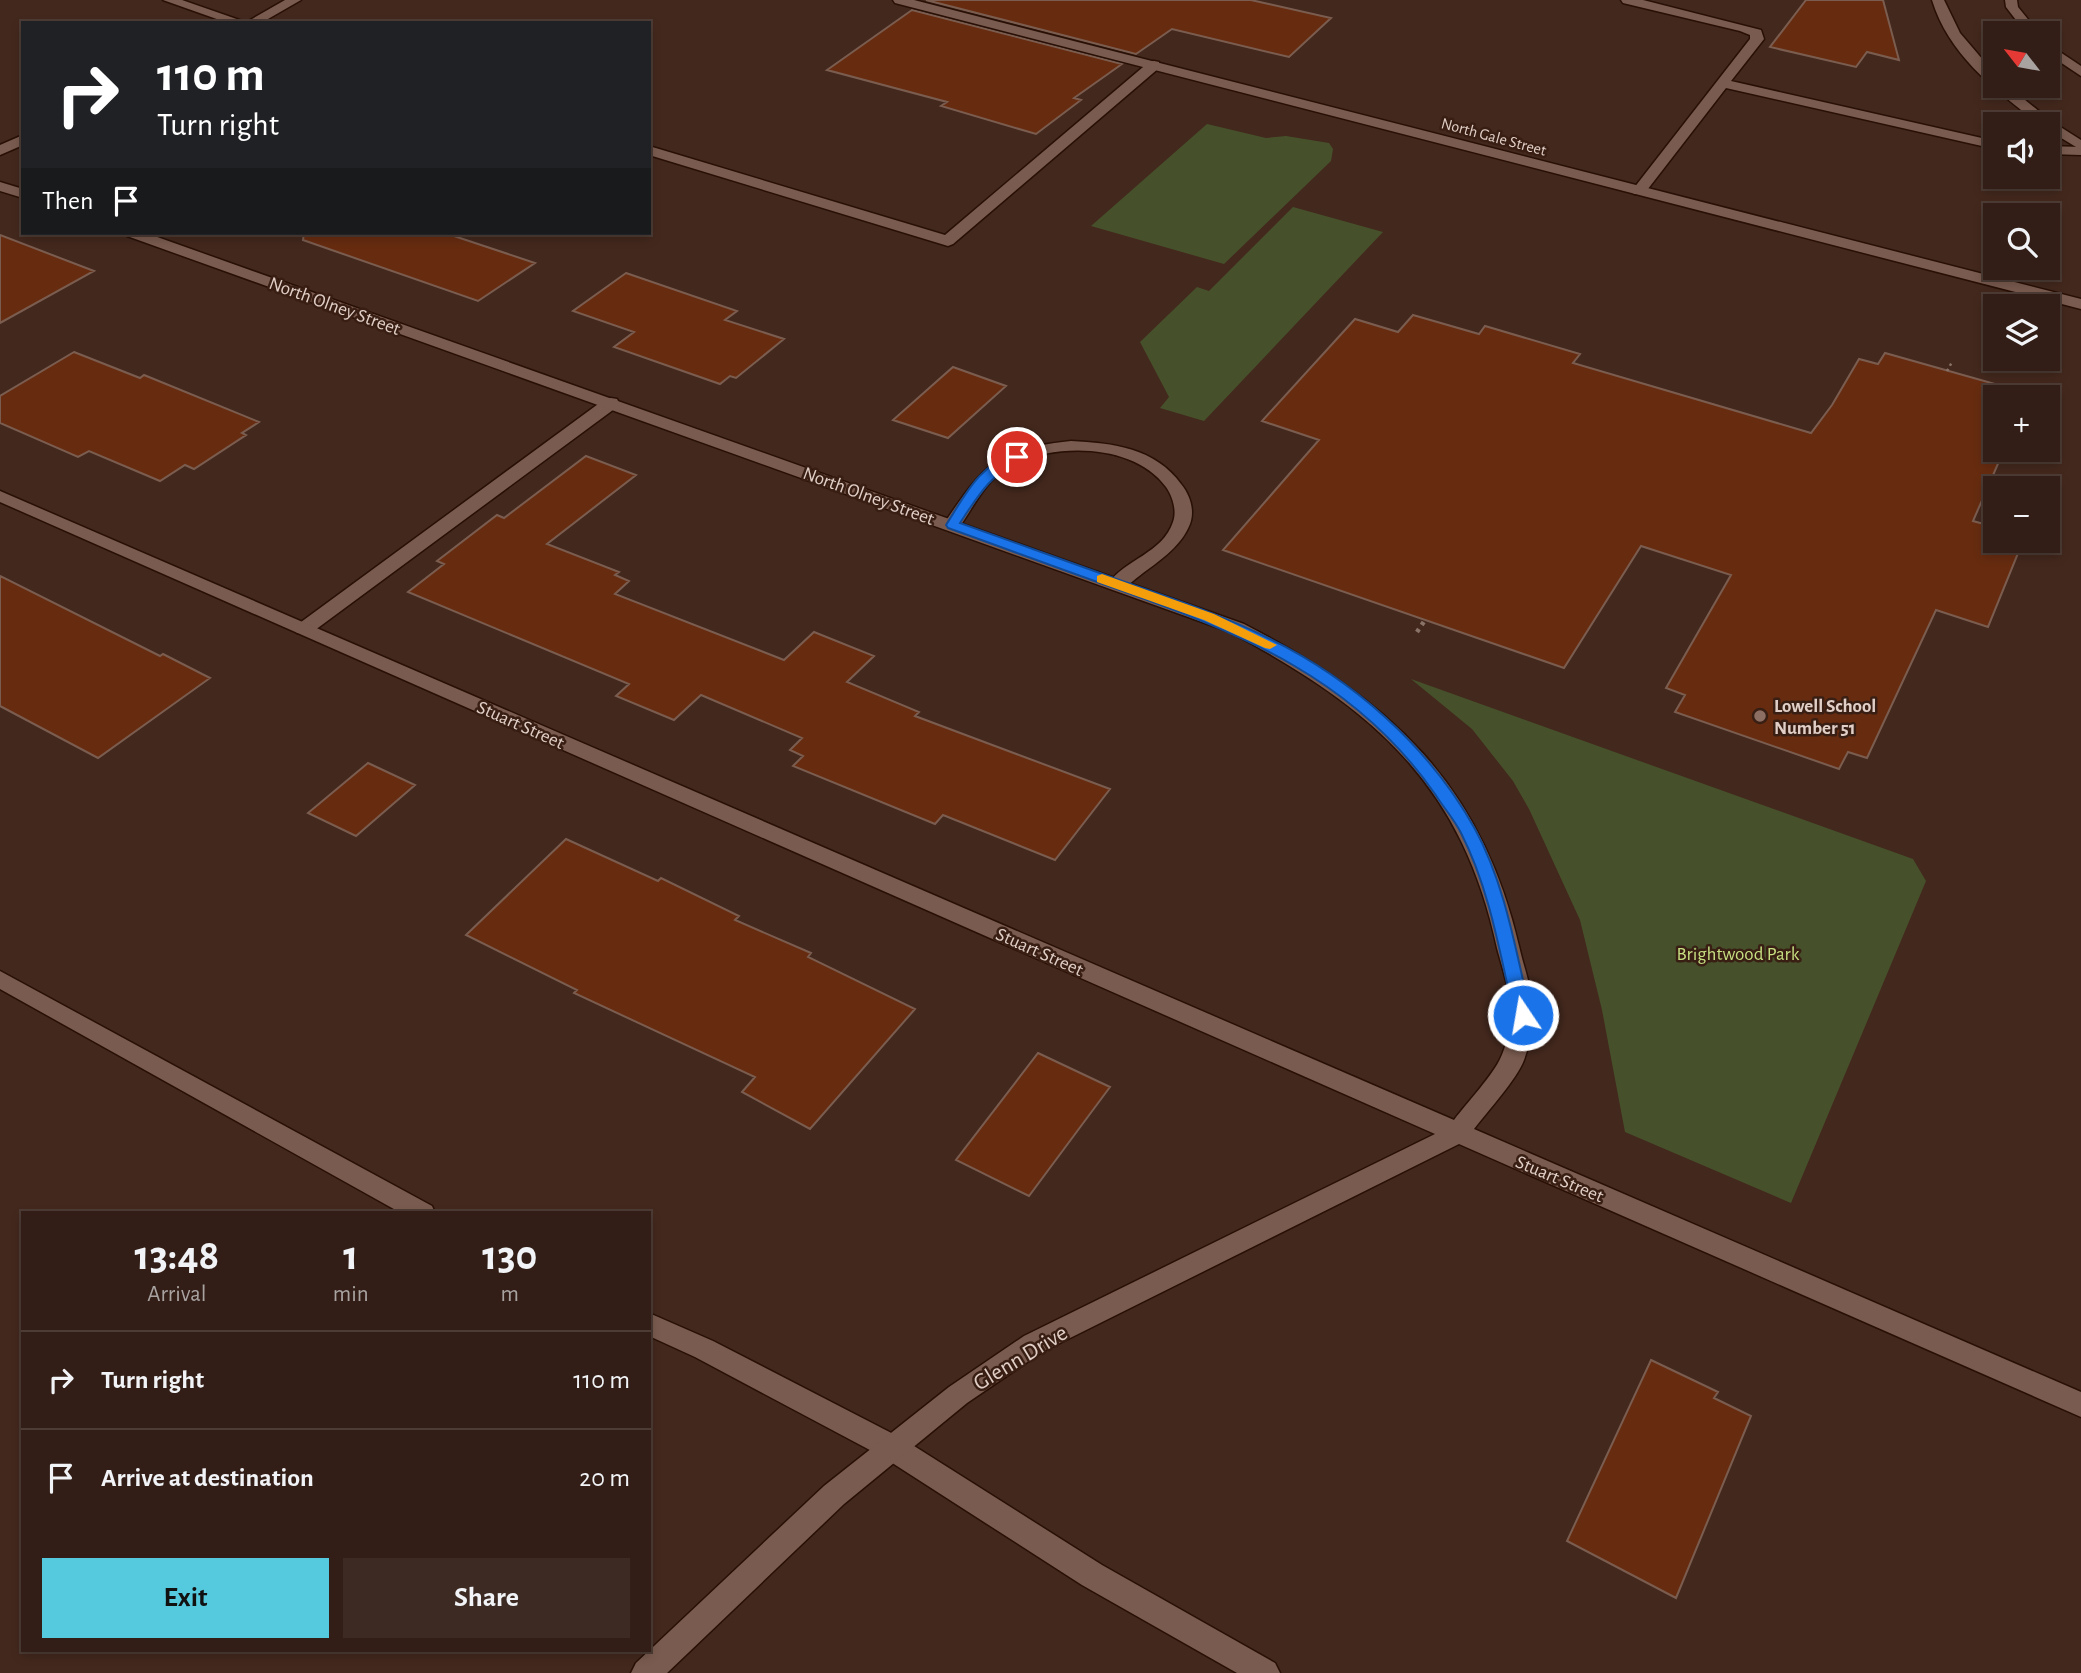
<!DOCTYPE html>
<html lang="en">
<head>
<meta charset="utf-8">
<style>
	body { margin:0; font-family:"Alegreya Sans",sans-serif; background:#3d2b23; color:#f1f3f6; height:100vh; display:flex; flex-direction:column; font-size:26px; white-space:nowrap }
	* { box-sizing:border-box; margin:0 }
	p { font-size:23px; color:#a8a2a1 }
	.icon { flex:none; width:38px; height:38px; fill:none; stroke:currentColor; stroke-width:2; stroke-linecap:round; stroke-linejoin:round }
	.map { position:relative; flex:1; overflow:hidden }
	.details { position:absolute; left:21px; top:1211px; width:630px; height:441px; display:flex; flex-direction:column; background:#321e16; border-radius:0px; box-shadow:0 4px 10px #0003,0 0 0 2px #4d3c35 }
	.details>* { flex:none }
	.guide { position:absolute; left:21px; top:21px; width:630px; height:214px; border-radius:0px; box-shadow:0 4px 10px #0003,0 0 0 2px #4d3c35; background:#202124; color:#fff; overflow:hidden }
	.needle { width:46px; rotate:301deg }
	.tools { position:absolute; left:1983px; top:21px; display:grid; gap:14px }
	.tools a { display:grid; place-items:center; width:77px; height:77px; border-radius:0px; background:#321e16; box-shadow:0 4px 10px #0003,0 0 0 2px #4d3c35; font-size:35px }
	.pin { position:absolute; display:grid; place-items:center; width:60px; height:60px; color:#fff; margin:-30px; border:4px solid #fff; border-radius:50%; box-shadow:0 2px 7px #0007 }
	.me { position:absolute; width:77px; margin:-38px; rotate:348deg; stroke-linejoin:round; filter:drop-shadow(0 0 5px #0008) }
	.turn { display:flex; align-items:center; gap:24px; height:147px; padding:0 21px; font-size:32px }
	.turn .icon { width:91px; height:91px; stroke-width:2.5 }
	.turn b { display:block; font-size:49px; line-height:60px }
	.then { display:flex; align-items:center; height:66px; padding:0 21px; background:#0003; gap:14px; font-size:26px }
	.eta { display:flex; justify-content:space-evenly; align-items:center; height:119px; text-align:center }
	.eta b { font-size:42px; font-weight:700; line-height:49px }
	.action { display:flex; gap:14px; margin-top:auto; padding:14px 21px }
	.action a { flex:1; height:80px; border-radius:0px; background:#55cade; color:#111; font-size:28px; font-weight:700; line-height:80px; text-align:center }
	.action a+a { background:#3d2b23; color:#f1f3f6 }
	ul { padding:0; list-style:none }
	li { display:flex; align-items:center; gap:21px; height:98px; padding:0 21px; border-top:2px solid #4d3c35 }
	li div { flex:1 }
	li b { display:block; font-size:26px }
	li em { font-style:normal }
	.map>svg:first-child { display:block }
	.green { fill:#46512b }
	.building { fill:#672c10; stroke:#7b5d50; stroke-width:2 }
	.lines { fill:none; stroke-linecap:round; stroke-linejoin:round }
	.lane-casing { stroke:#281006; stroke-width:3 }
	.street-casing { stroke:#281006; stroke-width:3 }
	.secondary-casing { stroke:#281006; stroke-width:3 }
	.path-far1 { stroke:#897268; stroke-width:2.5; stroke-dasharray:2.5 3.5; stroke-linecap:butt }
	.path { stroke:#897268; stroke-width:4.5; stroke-dasharray:3.5 5; stroke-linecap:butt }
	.lane { fill:#7a5b4f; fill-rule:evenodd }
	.street { fill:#7a5b4f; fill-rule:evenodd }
	.secondary { fill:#7a5b4f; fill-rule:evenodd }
	.route { fill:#1a73e8; stroke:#114b97; stroke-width:2 }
	.slow { fill:#f59e0b }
	.education-dot { fill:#8d6e63; stroke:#381e13; stroke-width:2.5 }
	.labels { text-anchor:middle; stroke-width:5; stroke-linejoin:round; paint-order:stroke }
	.far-street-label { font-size:16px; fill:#e1cfc7; stroke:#381e13 }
	.street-label { font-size:19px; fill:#e1cfc7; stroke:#381e13 }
	.poi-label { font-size:19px; font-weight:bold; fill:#e1cfc7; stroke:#381e13; text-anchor:start }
	.park-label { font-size:19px; fill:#c6df81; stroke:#381e13 }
	.near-street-label { font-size:23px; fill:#e1cfc7; stroke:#381e13 }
</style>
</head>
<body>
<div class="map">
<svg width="2081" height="1673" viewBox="0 0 2081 1673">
	<rect width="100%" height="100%" fill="#43281d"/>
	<path class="green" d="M 1207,124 L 1266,138 L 1286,136 L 1329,143 L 1333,149 L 1331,161 L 1224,264 L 1091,226 Z
		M 1293,207 L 1383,232 L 1204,421 L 1160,408 L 1169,397 L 1140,342 L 1197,287 L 1209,291 Z
		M 1411,679 L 1913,859 L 1926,881 L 1791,1203 L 1625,1132 L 1602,1010 L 1580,920 L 1529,809 L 1513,781 L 1472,729 Z"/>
	<path class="building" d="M 926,0 L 1251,0 L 1331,18 L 1289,57 L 1172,29 L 1136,54 Z
		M 1806,0 L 1883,0 L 1899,60 L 1867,52 L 1856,67 L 1770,47 Z
		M 912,10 L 1122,64 L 1074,98 L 1081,100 L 1036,134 L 941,106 L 947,102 L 827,70 Z
		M 304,233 L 445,233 L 535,263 L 478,301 L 303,240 Z
		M 0,235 L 94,271 L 0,323 Z
		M 626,273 L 737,311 L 725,320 L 784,339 L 736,378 L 730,376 L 720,384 L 614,347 L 634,332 L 573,311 Z
		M 1413,315 L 1479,334 L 1485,326 L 1580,354 L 1573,363 L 1811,433 L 1832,405 L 1859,359 L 1878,364 L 1885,353 L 1995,384 L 1995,425 L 1983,450 L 2004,450 L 1973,521 L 1995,527 L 1995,541 L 2023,541 L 1988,627 L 1936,610 L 1867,758 L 1848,752 L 1839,769 L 1675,712 L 1685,695 L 1666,688 L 1731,575 L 1641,546 L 1564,668 L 1223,550 L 1319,440 L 1262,421 L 1355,319 L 1398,332 Z
		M 74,352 L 140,378 L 144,375 L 259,422 L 242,433 L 246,435 L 194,469 L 185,465 L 160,481 L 89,451 L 78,457 L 0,423 L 0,396 Z
		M 953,367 L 1006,386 L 948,438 L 893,420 Z
		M 586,456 L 636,475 L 547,544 L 619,572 L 615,575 L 629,581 L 615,594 L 784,660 L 814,632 L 874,656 L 847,682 L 919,712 L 915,716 L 1110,789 L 1055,860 L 943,815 L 935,824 L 793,766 L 803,756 L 790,750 L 802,738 L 701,695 L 674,720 L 616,696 L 629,684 L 408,592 L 444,564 L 437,561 L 497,515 L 504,518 Z
		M 0,576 L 160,656 L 163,654 L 210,678 L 98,758 L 0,706 Z
		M 368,763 L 415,785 L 356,836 L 308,813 Z
		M 566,839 L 658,881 L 661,878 L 739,916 L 735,920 L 811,953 L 808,957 L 915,1009 L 810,1129 L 742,1092 L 755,1077 L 574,993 L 577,990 L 466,935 Z
		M 1038,1053 L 1110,1087 L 1029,1196 L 956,1160 Z
		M 1651,1360 L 1718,1392 L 1714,1398 L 1751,1416 L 1676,1598 L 1567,1541 Z"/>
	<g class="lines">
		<defs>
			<path id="lane" d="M 163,0 L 182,0 L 248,23 L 228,23 Z
				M 1621,0 L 1643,0 L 1761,30 L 1764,39 L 1731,81 L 1995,141 L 1995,149 L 1726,88 L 1644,194 L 1634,194 L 1632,191 L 1634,188 L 1750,39 L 1750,35 L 1740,31 L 1623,3 Z
				M 2005,0 L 2017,0 L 2018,7 L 2039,33 L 2026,33 L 2006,7 Z
				M 2048,44 L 2081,66 L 2081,76 L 2048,54 Z
				M 1154,61 L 1159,62 L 1159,68 L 953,244 L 948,246 L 649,155 L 649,146 L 945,235 L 1149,62 Z
				M 2048,146 L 2081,147 L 2081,155 L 2048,154 Z
				M 611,398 L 617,399 L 619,403 L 617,407 L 311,633 L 297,633 L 295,629 L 297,625 L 605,399 Z
				M 1071,441 C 1113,443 1155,448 1181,484 C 1190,495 1195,510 1190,524 C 1182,545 1161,560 1143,573 C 1132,581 1124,592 1110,588 L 1108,584 C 1124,560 1163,553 1173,522 C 1177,511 1173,497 1166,487 C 1134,443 1053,442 1008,467 C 985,481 973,508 958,529 L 946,529 L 943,525 C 984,465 995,449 1071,441 Z
				M 0,971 L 432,1206 L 435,1213 L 401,1213 L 0,989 Z
				M 649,1313 L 713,1341 L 903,1439 L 1102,1565 L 1275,1663 L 1280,1673 L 1237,1673 L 1082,1585 L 883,1457 L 695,1357 L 649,1336 Z"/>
			<path id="street" d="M 893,0 L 914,0 L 2081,299 L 2081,309 L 895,3 Z
				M 1932,0 L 1944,0 L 1960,33 L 1995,74 L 1995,86 L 2008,86 L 2051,121 L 2081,140 L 2081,150 L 2048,130 L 2048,124 L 2039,124 C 1996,90 1949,56 1932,0 Z
				M 0,182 L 23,189 L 23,198 L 0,191 Z
				M 124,233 L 146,233 L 1244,624 C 1388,699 1481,782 1519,946 C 1524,968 1533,992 1534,1014 C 1535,1027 1528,1048 1524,1060 C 1517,1079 1487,1112 1474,1129 L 2081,1392 L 2081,1417 L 1459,1144 L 1042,1352 L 967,1403 L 844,1504 L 667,1673 L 631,1673 L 636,1663 L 824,1486 L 949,1387 L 1024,1336 L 1435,1134 L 0,502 L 0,491 L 1454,1120 C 1466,1104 1494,1074 1501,1057 C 1506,1046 1511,1027 1512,1015 C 1512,997 1502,967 1497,948 C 1462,784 1373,708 1230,632 L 127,236 Z"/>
			<path id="secondary" d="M 285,0 L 301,0 L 261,23 L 245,23 Z
				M 23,135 L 23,145 L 0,155 L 0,145 Z"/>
		</defs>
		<use href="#lane" class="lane-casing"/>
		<use href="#street" class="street-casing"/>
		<use href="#secondary" class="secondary-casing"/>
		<path class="path-far1" d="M 1947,371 L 1952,362"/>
		<path class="path" d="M 1417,632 L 1425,620"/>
		<use href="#lane" class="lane"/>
		<use href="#street" class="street"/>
		<use href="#secondary" class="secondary"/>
	</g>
	<path class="route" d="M 1017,453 L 1022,454 L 1022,460 C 991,473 978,496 960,523 C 1015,543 1070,562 1125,582 C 1173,599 1222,615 1268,638 C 1352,679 1429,746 1475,829 C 1506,886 1516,953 1531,1015 L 1529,1020 L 1517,1020 L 1514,1015 C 1500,954 1490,890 1461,833 C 1454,819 1443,807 1435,794 C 1355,679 1243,634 1117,589 C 1060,569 1004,548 948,528 L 946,525 C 965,495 980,463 1017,453 Z"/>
	<path class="slow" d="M 1102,574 L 1214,614 L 1277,645 L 1270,649 L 1265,648 L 1204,620 L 1097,582 L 1097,576 Z"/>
	<circle class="education-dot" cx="1760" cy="716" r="7"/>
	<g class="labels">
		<g class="far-street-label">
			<text transform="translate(1494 136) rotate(15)" y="6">North Gale Street</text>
		</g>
		<g class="street-label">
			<text transform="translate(335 305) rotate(20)" y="7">North Olney Street</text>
			<text transform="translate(869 495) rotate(20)" y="7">North Olney Street</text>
			<text transform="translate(521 724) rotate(24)" y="7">Stuart Street</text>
			<text transform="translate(1040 951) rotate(24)" y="7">Stuart Street</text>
			<text transform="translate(1560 1178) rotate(23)" y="7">Stuart Street</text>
		</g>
		<g class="poi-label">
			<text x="1774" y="712">Lowell School<tspan x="1774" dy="22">Number 51</tspan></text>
		</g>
		<g class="park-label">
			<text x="1738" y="960">Brightwood Park</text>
		</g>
		<g class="near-street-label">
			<text transform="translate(1020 1357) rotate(-31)" y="8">Glenn Drive</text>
		</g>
	</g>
</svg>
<div class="tools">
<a><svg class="needle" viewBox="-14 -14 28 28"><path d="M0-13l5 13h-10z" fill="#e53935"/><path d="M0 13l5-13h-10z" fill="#a8a2a1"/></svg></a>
<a><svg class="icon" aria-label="sound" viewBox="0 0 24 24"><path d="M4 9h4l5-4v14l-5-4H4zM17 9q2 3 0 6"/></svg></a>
<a><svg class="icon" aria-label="search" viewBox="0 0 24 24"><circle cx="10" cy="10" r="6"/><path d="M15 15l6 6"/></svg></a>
<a><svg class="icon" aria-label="layers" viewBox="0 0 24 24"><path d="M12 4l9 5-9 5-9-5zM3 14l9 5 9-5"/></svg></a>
<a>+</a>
<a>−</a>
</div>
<div class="pin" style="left:1017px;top:457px;background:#d93025"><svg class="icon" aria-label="arrive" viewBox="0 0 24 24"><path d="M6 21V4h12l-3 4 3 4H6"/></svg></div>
<svg class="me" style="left:1523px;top:1015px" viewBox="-20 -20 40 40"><circle r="17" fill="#1a73e8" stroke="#fff" stroke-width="3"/><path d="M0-11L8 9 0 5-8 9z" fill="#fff"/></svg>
<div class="guide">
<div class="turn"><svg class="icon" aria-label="right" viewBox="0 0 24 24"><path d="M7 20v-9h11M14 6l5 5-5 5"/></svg><div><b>110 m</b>Turn right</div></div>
<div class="then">Then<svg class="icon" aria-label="arrive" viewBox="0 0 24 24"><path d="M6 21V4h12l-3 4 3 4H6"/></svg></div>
</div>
<section class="details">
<div class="eta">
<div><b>13:48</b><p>Arrival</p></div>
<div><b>1</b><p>min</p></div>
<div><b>130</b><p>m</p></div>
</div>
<ul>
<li><svg class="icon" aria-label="right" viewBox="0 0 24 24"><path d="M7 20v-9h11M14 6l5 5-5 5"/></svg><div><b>Turn right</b></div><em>110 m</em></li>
<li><svg class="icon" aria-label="arrive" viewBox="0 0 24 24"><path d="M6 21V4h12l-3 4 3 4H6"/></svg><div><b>Arrive at destination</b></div><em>20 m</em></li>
</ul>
<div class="action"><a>Exit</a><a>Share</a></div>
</section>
</div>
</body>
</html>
